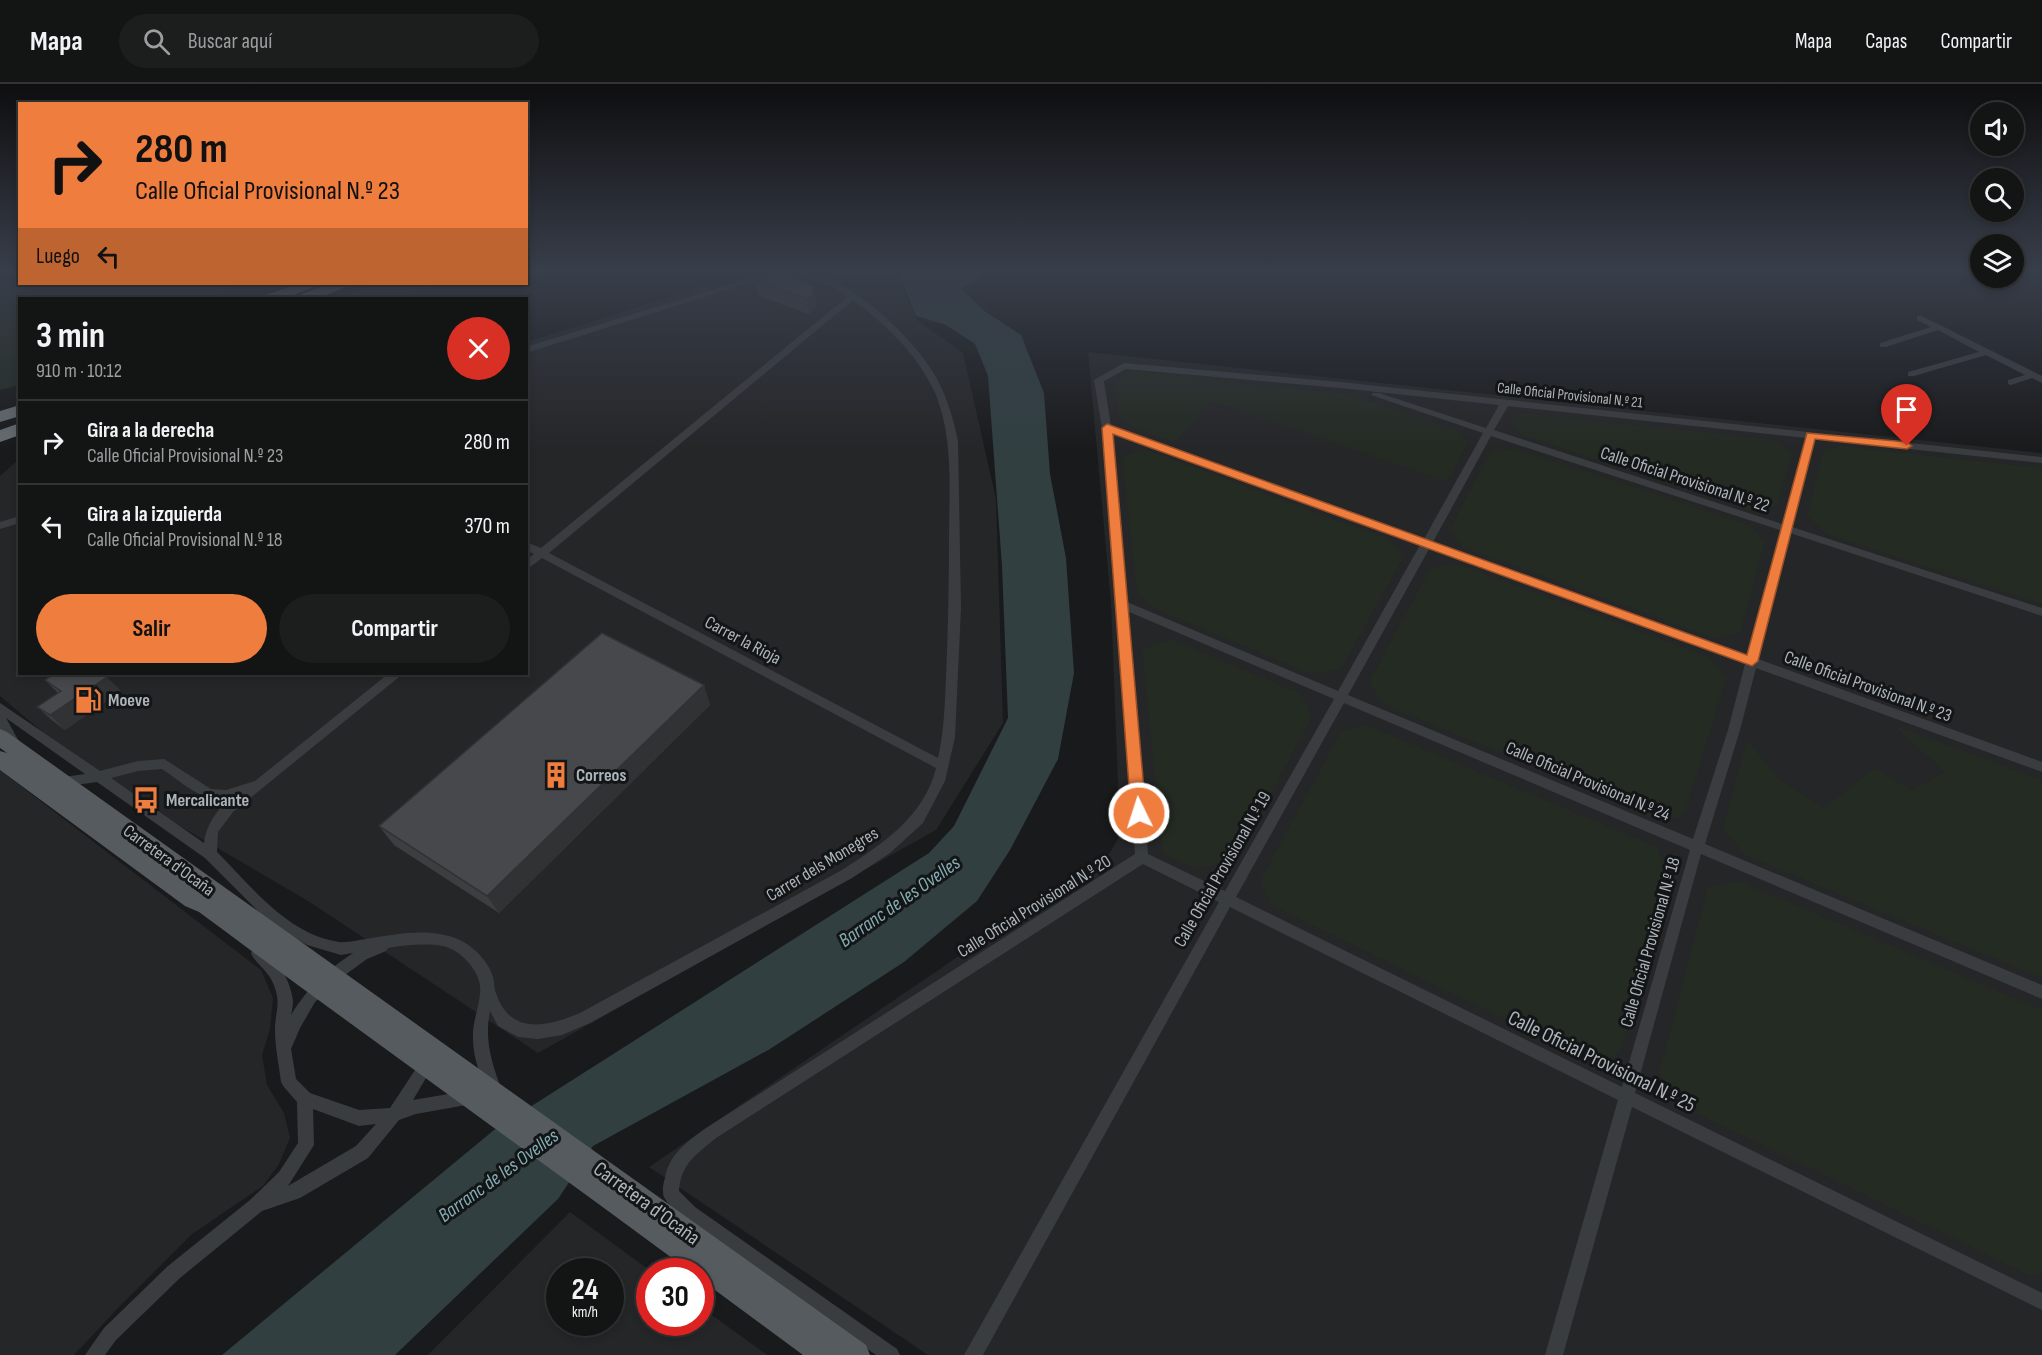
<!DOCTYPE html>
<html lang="es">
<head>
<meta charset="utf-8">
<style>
	body { margin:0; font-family:"Sofia Sans Condensed",sans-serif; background:#1c1d1d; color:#f1f3f6; height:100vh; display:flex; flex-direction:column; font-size:22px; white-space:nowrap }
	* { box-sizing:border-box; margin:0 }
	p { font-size:20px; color:#9d9ea0 }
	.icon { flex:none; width:33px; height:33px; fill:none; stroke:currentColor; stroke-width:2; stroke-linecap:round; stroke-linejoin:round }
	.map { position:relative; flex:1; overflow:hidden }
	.panel { position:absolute; left:18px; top:213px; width:510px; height:378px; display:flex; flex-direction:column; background:#131414; border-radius:0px; box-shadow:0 3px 9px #0003,0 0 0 2px #323334 }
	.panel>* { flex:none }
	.guide { position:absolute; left:18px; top:18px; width:510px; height:183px; border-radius:0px; box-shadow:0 3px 9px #0003,0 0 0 2px #323334; background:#ee7d3e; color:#111; overflow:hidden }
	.fabs { position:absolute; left:1970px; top:18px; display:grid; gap:12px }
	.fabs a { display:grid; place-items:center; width:54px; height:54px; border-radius:50%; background:#131414; box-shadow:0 3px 9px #0003,0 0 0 2px #323334; font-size:30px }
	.speed { position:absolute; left:546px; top:1174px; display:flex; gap:12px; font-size:30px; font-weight:700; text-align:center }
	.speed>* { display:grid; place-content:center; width:78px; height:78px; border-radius:50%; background:#131414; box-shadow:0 3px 9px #0003,0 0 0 2px #323334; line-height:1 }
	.speed small { font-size:15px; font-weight:400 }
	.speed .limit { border:9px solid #d22; background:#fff; color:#111 }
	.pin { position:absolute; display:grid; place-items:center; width:51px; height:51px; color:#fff; margin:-62px -26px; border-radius:50% 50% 50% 0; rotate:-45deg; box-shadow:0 0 6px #0007 }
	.pin .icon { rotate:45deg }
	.me { position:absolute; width:66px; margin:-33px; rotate:356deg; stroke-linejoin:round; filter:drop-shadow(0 0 4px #0008) }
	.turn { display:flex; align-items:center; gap:21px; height:126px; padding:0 18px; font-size:27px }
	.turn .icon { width:78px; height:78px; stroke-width:2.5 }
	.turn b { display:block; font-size:42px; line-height:51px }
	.then { display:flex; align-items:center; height:57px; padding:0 18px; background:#0003; gap:12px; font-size:22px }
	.round { display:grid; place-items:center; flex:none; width:63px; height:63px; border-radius:32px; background:#1c1d1d }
	.overview { display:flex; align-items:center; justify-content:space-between; height:102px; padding:0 18px }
	h1 { font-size:36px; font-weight:700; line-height:45px }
	.button { display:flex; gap:12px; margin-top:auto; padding:12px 18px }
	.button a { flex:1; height:69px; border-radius:36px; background:#ee7d3e; color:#111; font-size:24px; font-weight:700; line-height:69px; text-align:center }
	.button a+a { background:#1c1d1d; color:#f1f3f6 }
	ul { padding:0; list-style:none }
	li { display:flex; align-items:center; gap:18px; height:84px; padding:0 18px; border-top:2px solid #323334 }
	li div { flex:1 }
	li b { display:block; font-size:22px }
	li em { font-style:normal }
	header { display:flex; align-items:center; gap:36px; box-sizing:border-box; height:84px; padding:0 30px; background:#131414; border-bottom:2px solid #323334 }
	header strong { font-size:28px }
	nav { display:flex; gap:33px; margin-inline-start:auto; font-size:21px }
	.search { width:420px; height:54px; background:#1c1d1d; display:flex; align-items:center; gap:15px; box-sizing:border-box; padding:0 21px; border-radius:33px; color:#9d9ea0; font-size:22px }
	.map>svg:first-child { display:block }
	.built { fill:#252628; fill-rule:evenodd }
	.green { fill:#242b23 }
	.water { fill:#313f41 }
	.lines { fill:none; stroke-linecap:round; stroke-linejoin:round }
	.street { fill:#3a3d40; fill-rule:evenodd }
	.primary { fill:#565b5f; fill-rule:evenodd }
	.highway { fill:#666d71; fill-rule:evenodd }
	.wall { fill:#3c3e40 }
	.shaded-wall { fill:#313234 }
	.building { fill:#46484b; stroke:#313234; stroke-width:1.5 }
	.route { fill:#ee7d3e; stroke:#9b5128; stroke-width:1.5 }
	.labels { text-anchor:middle; stroke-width:6; stroke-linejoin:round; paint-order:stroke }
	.far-street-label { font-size:15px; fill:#acb5bb; stroke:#141516 }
	.street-label { font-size:18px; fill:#acb5bb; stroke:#141516 }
	.poi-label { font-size:18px; font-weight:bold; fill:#acb5bb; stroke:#141516; text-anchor:start }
	.water-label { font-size:20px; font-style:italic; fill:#84adb4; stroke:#141516 }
	.near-street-label { font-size:21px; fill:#acb5bb; stroke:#141516 }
</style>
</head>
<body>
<header>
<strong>Mapa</strong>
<div class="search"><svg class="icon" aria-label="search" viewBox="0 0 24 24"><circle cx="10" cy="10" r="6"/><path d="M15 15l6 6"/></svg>Buscar aquí</div>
<nav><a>Mapa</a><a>Capas</a><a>Compartir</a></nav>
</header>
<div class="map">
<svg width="2042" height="1271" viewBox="0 0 2042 1271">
	<rect width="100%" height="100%" fill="#191a1b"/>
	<path class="built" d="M 750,188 L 896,188 L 917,236 L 963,269 L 996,415 L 1003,639 L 936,746 L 538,969 L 308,817 L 96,693 L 0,612 L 0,392 L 19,375 L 20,590 L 526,590 L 527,258 Z
		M 373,200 L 438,200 L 401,214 L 341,214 Z
		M 1088,268 L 2042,369 L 2042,1271 L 928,1271 L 649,1083 L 1110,769 L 1120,751 L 1111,519 Z
		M 0,686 L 261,886 L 273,914 L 270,945 L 262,971 L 267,1001 L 284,1029 L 290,1054 L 279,1080 L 263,1102 L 192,1150 L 119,1223 L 74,1271 L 0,1271 Z
		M 570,1128 L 652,1188 L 650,1188 L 650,1239 L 700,1239 L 701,1223 L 767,1271 L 428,1271 ZM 560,1188 L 610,1188 L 610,1239 L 560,1239 Z"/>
	<path class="green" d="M 0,188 L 19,188 L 20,200 L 234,200 L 214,214 L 20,214 L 19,301 L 0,306 Z
		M 1132,286 L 1347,310 L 1457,346 L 1468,359 L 1447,397 L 1211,317 L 1175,359 L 1131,342 L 1118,330 L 1115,296 Z
		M 1515,328 L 1775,356 L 1792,369 L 1777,422 L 1754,427 L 1521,351 L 1510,336 Z
		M 1840,362 L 2042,384 L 2042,520 L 1826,450 L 1807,432 L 1823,368 Z
		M 1514,364 L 1751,442 L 1765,458 L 1740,549 L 1714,554 L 1463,463 L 1450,445 L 1491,368 Z
		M 1144,365 L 1390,456 L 1403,474 L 1340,586 L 1311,590 L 1153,524 L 1137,507 L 1122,374 Z
		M 1455,479 L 1709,573 L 1726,595 L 1687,722 L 1680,733 L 1660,735 L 1383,620 L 1369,598 L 1430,485 Z
		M 1170,555 L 1301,610 L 1312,633 L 1234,776 L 1197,785 L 1163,770 L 1142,565 Z
		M 1366,641 L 1657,763 L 1664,778 L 1667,793 L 1622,964 L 1612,973 L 1594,979 L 1272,821 L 1260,797 L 1342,646 Z
		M 1893,641 L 2042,696 L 2042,894 L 1745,771 L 1723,745 L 1747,656 L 1780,696 L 1824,724 L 1875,684 L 1912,706 L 1945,688 Z
		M 1739,797 L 2042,926 L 2042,1188 L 2031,1192 L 1682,1022 L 1659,989 L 1708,803 Z"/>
	<path class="water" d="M 904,188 L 991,188 L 961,205 L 986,228 L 1021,251 L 1044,309 L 1050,390 L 1066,474 L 1074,589 L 1058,675 L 1010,766 L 977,817 L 904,878 L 770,965 L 593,1062 L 558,1115 L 395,1271 L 222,1271 L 494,1046 L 929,769 L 954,742 L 1008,634 L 1002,482 L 988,292 L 975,260 L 946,241 L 916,232 L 900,192 Z"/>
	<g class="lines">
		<path class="street" d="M 770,188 C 782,188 795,187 807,188 C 849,193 912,253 933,288 C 946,309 953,333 958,357 L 961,524 L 955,653 L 945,697 L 923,739 L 890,769 L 852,794 L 590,939 L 562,951 L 538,955 L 518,953 L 498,942 L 490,927 C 484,956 492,980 502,1007 L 499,1012 L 494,1014 L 489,1012 C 481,994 473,974 473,955 C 472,938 479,925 480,909 C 483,890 462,866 443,862 C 426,859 405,861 388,864 L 386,867 L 367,875 L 345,891 L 315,918 L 300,944 L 291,965 L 296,995 L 310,1009 L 359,1026 L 390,1024 L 419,980 L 421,971 L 426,969 L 431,971 L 433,982 L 413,1016 L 472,1006 L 477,1009 L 480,1014 L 477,1019 L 416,1030 L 399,1036 L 368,1074 L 300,1114 L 262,1127 L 180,1194 L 116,1256 L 105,1271 L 85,1271 L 104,1244 L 168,1182 L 250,1116 L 279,1088 L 298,1059 L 297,1018 L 284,1003 L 281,998 C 279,981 275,963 275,946 C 275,927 282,920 273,899 C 268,887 255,879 251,869 L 253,865 L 258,863 C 277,870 291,898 293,917 C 293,921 292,927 291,931 C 309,902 325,888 353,869 L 341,871 L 307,861 L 272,841 L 205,774 L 97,698 L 61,703 L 57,702 L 55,698 L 57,694 L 85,690 L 6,634 L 21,661 L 19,664 L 11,664 L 0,646 L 0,619 L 100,687 L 138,677 L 164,675 L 211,705 L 226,706 L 255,697 L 388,590 L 401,590 L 399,593 L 233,728 L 218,748 L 217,768 C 252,803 287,850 339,858 C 347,859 358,856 366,855 C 397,850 431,843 460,856 C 474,863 489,878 493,893 C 494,897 494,902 495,906 C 508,951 545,944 580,929 L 842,786 C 882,760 924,733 936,684 L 542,474 L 526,486 L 526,476 L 534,470 L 526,466 L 526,458 L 541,464 L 847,213 L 831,203 L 793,188 L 768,193 L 526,269 L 526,263 ZM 853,216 C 887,241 919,272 936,311 C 954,357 949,408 949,456 C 949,502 948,547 946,593 C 945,620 944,647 938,674 L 549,469 ZM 162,685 C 182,698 206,722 231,715 C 217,725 206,741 204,759 L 111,694 L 138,687 ZM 313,1025 L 359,1042 L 376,1040 L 356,1062 L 288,1102 L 314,1061 Z
			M 1920,231 L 2042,292 L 2042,299 L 2032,294 L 2011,301 L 2008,300 L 2008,296 L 2025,291 L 1986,271 L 1914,292 L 1908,292 L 1908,288 L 1979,268 L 1938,246 L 1886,263 L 1880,263 L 1880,259 L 1931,243 L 1917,236 L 1917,232 Z
			M 1124,279 L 1340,298 L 2042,373 L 2042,379 L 1815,355 L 1792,443 L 2042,524 L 2042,532 L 1790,449 L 1758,575 L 2042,678 L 2042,688 L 1756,584 L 1740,646 L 1705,760 L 2042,901 L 2042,915 L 1701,770 L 1635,1009 L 2042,1209 L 2042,1226 L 1632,1023 L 1563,1271 L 1545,1271 L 1618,1016 L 1230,823 L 983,1271 L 964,1271 L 1219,818 L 1143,780 L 716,1054 C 696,1071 681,1079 679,1107 L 695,1123 L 897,1265 L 900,1271 L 876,1271 L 683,1135 C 677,1128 668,1121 664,1113 C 662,1108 663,1100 665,1094 C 669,1070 687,1058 706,1044 L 1135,770 L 1102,344 L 1094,296 ZM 1126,285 L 1340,304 L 1499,321 L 1486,344 L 1379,309 L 1373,309 L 1371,311 L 1483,349 L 1424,455 L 1111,342 L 1104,297 ZM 1508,322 L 1806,354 L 1782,440 L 1494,346 ZM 1112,349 L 1420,461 L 1338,607 L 1127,518 ZM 1491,352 L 1780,446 L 1747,572 L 1433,458 ZM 1429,465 L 1745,580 L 1728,646 L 1693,755 L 1348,611 ZM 1127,527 L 1334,615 L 1225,807 L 1148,770 ZM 1344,619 L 1690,766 L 1622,1003 L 1236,813 Z
			M 20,432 L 20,439 L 0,445 L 0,438 Z"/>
		<path class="primary" d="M 0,645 L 7,648 L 866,1261 L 870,1271 L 803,1271 L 700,1195 L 700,1188 L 691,1188 C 527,1067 362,949 199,828 L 185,822 L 0,686 L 0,667 L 7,669 L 52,701 L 0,664 Z"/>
		<path class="highway" d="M 296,200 L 317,200 L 314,203 L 286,214 L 265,214 L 267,211 Z
			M 328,200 L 349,200 L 346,203 L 319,214 L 298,214 L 300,211 Z
			M 20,321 L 20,332 L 0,338 L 0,327 Z
			M 20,339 L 20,351 L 0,358 L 0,346 Z"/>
	</g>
	<path class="wall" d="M 756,197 L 816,217 L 816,224 L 809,230 L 759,212 Z
		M 45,596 L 121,607 L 65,646 L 53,637 L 37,623 L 58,609 Z
		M 704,601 L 710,621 L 499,829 L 394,761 L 379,742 Z"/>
	<path class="shaded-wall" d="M 814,202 L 816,217 L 816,224 L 809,230 L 807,215 Z
		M 107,593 L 121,607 L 65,646 L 50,631 Z
		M 704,601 L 710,621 L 499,829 L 487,812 Z"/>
	<path class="building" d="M 779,190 L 792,191 L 814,202 L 814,210 L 807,215 L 756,197 Z
		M 602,549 L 704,601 L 487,812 L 379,742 Z
		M 54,590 L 103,590 L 107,593 L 50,631 L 37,623 L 61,607 L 45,596 Z"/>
	<linearGradient id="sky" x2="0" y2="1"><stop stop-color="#0e0e0f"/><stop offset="0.51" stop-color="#383e4a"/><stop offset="1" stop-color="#383e4a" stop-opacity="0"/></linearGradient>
	<rect width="2042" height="366" fill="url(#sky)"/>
	<path class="route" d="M 1107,340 L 1747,571 L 1807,349 L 1907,358 L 1912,362 L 1907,365 L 1815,355 L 1758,577 L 1752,582 L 1113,350 L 1146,729 L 1144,733 L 1134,733 L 1131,729 L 1102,344 Z"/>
	<defs>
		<symbol id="fuel-bare" viewBox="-9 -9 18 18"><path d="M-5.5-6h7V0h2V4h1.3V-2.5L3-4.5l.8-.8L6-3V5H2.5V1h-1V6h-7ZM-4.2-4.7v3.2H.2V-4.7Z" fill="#ee7d3e" stroke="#141516" stroke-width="2.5" paint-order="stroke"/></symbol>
		<symbol id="building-bare" viewBox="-9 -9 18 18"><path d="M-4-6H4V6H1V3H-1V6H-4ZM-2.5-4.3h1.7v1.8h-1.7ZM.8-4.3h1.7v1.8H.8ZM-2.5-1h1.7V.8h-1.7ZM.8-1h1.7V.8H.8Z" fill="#ee7d3e" stroke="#141516" stroke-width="2.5" paint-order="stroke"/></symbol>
		<symbol id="bus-bare" viewBox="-9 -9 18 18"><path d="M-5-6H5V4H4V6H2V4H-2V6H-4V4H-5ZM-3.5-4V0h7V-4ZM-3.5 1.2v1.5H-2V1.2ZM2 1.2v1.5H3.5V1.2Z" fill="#ee7d3e" stroke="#141516" stroke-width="2.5" paint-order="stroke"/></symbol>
	</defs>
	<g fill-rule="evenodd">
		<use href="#fuel-bare" x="69" y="597" width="38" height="38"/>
		<use href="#building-bare" x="537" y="672" width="38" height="38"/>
		<use href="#bus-bare" x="127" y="697" width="38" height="38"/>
	</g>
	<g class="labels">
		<g class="far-street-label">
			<text transform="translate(1570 311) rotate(6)" y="5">Calle Oficial Provisional N.º 21</text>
		</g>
		<g class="street-label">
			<text transform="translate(1685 395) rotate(18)" y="6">Calle Oficial Provisional N.º 22</text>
			<text transform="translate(743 556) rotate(28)" y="6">Carrer la Rioja</text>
			<text transform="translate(1868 602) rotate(20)" y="6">Calle Oficial Provisional N.º 23</text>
			<text transform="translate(1588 697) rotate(23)" y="6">Calle Oficial Provisional N.º 24</text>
			<text transform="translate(169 776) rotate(36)" y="6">Carretera d'Ocaña</text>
			<text transform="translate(822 780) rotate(-31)" y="6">Carrer dels Monegres</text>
			<text transform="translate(1222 785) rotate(-60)" y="6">Calle Oficial Provisional N.º 19</text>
			<text transform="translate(1034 822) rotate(-32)" y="6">Calle Oficial Provisional N.º 20</text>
			<text transform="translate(1650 858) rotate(-74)" y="6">Calle Oficial Provisional N.º 18</text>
		</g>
		<g class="poi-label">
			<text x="108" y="622">Moeve</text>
			<text x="576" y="697">Correos</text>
			<text x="166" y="722">Mercalicante</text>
		</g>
		<g class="water-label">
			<text transform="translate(899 817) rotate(-35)" y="7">Barranc de les Ovelles</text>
			<text transform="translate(498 1091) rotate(-36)" y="7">Barranc de les Ovelles</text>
		</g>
		<g class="near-street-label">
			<text transform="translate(1602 977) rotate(26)" y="7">Calle Oficial Provisional N.º 25</text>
			<text transform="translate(647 1119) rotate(36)" y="7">Carretera d'Ocaña</text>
		</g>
	</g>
</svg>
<div class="fabs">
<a><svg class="icon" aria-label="sound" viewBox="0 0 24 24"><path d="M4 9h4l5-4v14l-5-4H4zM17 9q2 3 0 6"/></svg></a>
<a><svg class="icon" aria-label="search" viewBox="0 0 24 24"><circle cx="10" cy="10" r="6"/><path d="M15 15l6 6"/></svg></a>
<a><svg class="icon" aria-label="layers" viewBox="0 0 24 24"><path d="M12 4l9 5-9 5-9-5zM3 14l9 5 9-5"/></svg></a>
</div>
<div class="speed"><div>24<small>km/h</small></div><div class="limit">30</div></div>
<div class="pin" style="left:1907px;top:362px;background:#d93025"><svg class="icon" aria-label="arrive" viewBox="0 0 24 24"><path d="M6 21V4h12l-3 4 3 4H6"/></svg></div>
<svg class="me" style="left:1139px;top:729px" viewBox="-20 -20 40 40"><circle r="17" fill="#ee7d3e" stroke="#fff" stroke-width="3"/><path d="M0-11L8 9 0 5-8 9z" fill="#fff"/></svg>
<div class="guide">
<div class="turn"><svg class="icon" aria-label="right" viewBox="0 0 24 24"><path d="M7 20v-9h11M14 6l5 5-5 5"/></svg><div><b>280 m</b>Calle Oficial Provisional N.º 23</div></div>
<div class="then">Luego<svg class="icon" aria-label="left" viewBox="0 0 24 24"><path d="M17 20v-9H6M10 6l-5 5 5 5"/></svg></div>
</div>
<section class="panel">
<div class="overview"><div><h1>3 min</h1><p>910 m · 10:12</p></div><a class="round" style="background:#d93025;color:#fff"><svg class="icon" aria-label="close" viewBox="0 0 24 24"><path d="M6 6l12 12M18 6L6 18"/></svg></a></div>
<ul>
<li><svg class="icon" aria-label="right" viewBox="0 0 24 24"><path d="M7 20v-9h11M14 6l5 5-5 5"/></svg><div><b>Gira a la derecha</b><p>Calle Oficial Provisional N.º 23</p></div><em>280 m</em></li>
<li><svg class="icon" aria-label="left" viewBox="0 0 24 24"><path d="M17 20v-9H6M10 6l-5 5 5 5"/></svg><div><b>Gira a la izquierda</b><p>Calle Oficial Provisional N.º 18</p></div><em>370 m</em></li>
</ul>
<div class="button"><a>Salir</a><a>Compartir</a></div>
</section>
</div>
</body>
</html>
